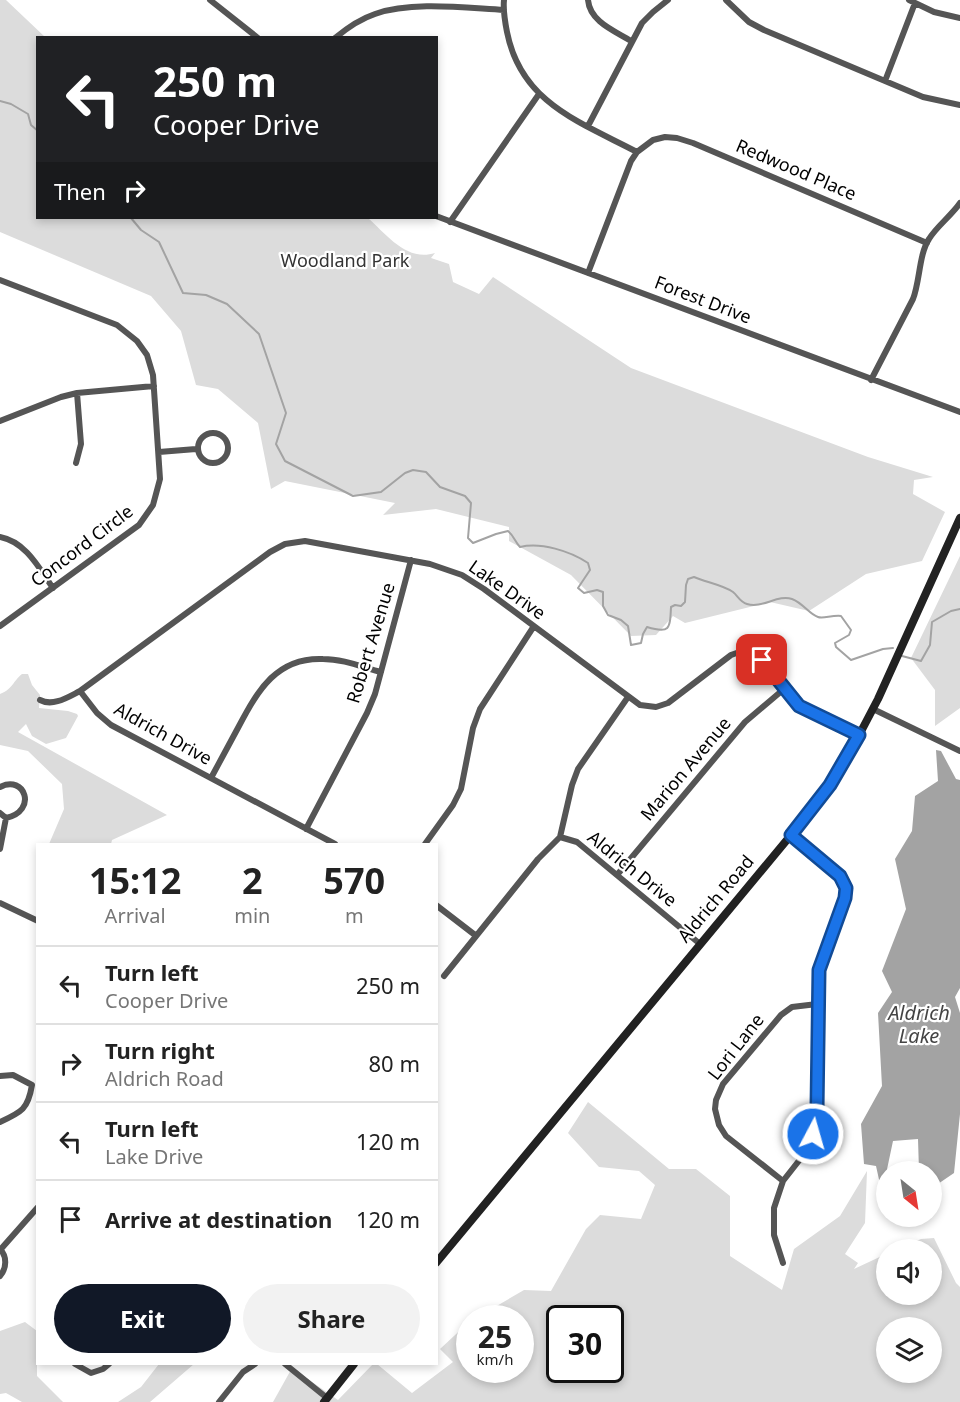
<!DOCTYPE html>
<html lang="en">
<head>
<meta charset="utf-8">
<style>
	body { margin:0; font-family:"Noto Sans",sans-serif; background:#f2f2f2; color:#222; height:100vh; display:flex; flex-direction:column; font-size:22px; white-space:nowrap }
	* { box-sizing:border-box; margin:0 }
	p { font-size:20px; color:#767676 }
	.icon { flex:none; width:33px; height:33px; fill:none; stroke:currentColor; stroke-width:2; stroke-linecap:round; stroke-linejoin:round }
	.map { position:relative; flex:1; overflow:hidden }
	.sheet { position:absolute; left:36px; top:843px; width:402px; height:522px; display:flex; flex-direction:column; background:#fff; border-radius:0px; box-shadow:0 3px 9px #0003 }
	.sheet>* { flex:none }
	.banner { position:absolute; left:36px; top:36px; width:402px; height:183px; border-radius:0px; box-shadow:0 3px 9px #0003; background:#202124; color:#fff; overflow:hidden }
	.needle { width:39px; rotate:150deg }
	.tools { position:absolute; left:876px; top:1161px; display:grid; gap:12px }
	.tools a { display:grid; place-items:center; width:66px; height:66px; border-radius:50%; background:#fff; box-shadow:0 3px 9px #0003; font-size:30px }
	.speed { position:absolute; left:456px; top:1305px; display:flex; gap:12px; font-size:30px; font-weight:700; text-align:center }
	.speed>* { display:grid; place-content:center; width:78px; height:78px; border-radius:50%; background:#fff; box-shadow:0 3px 9px #0003; line-height:1 }
	.speed small { font-size:15px; font-weight:400 }
	.speed .limit { border:3px solid #111; border-radius:9px; background:#fff; color:#111 }
	.pin { position:absolute; display:grid; place-items:center; width:51px; height:51px; color:#fff; margin:-26px; border-radius:12px; box-shadow:0 3px 9px #0006 }
	.me { position:absolute; width:66px; margin:-33px; rotate:6deg; stroke-linejoin:round; filter:drop-shadow(0 0 4px #0008) }
	.turn { display:flex; align-items:center; gap:21px; height:126px; padding:0 18px; font-size:27px }
	.turn .icon { width:78px; height:78px; stroke-width:2.5 }
	.turn b { display:block; font-size:42px; line-height:51px }
	.then { display:flex; align-items:center; height:57px; padding:0 18px; background:#0003; gap:12px; font-size:22px }
	.eta { display:flex; justify-content:space-evenly; align-items:center; height:102px; text-align:center }
	.eta b { font-size:36px; font-weight:700; line-height:42px }
	.cta { display:flex; gap:12px; margin-top:auto; padding:12px 18px }
	.cta a { flex:1; height:69px; border-radius:36px; background:#111827; color:#fff; font-size:24px; font-weight:700; line-height:69px; text-align:center }
	.cta a+a { background:#f2f2f2; color:#222 }
	ul { padding:0; list-style:none }
	li { display:flex; align-items:center; gap:18px; height:78px; padding:0 18px; border-top:2px solid #e0e0e0 }
	li div { flex:1 }
	li b { display:block; font-size:22px }
	li em { font-style:normal }
	.map>svg:first-child { display:block }
	.green { fill:#dcdcdc; fill-rule:evenodd }
	.water { fill:#a3a3a3 }
	.lines { fill:none; stroke-linecap:round; stroke-linejoin:round }
	.stream { stroke:#a3a3a3; stroke-width:2 }
	.street { stroke:#555; stroke-width:6 }
	.secondary { stroke:#222; stroke-width:8 }
	.route-casing { stroke:#114b97; stroke-width:15 }
	.route { stroke:#1a73e8; stroke-width:10 }
	.labels { text-anchor:middle; stroke-width:4.5; stroke-linejoin:round; paint-order:stroke }
	.street-label { font-size:18px; fill:#000; stroke:#fff }
	.park-label { font-size:18px; fill:#333; stroke:#fff }
	.water-label { font-size:20px; font-style:italic; fill:#444; stroke:#fff }
</style>
</head>
<body>
<div class="map">
<svg width="960" height="1402" viewBox="0 0 960 1402">
	<rect width="100%" height="100%" fill="#fff"/>
	<path class="green" d="M 0,0 L 6,0 L 45,37 L 38,38 L 38,218 L 368,218 C 387,235 407,262 435,253 L 431,258 L 449,264 L 453,282 L 479,294 L 493,277 L 631,368 L 868,457 L 933,477 L 914,480 L 913,494 L 945,512 L 922,561 L 866,574 L 809,611 L 770,602 L 685,623 L 673,616 L 656,635 L 631,636 L 571,575 L 509,541 L 509,527 L 436,509 L 383,515 L 395,503 L 285,481 L 271,489 L 258,423 L 218,389 L 196,385 L 181,331 L 151,296 L 0,232 Z
		M 960,556 L 960,708 L 935,726 L 935,690 L 911,658 Z
		M 22,674 L 28,674 L 32,685 L 40,695 L 39,708 L 68,711 L 77,714 L 78,716 L 66,738 L 46,744 L 32,736 L 26,724 L 18,732 L 167,815 L 112,840 L 111,844 L 49,844 L 64,809 L 62,784 L 28,751 L 0,745 L 0,694 C 13,689 13,681 22,674 Z
		M 588,1102 L 669,1169 L 696,1169 L 730,1196 L 730,1256 L 782,1290 L 794,1249 L 840,1216 L 867,1171 L 865,1223 L 845,1254 L 858,1263 L 854,1269 L 886,1254 L 886,1294 L 932,1294 L 932,1250 L 897,1249 L 921,1239 L 934,1238 L 956,1283 L 960,1287 L 960,1402 L 273,1402 L 292,1368 L 338,1400 L 373,1364 L 377,1364 L 412,1393 L 453,1362 L 440,1349 L 469,1322 L 470,1370 L 520,1370 L 520,1318 L 476,1318 L 524,1290 L 551,1291 L 586,1229 L 600,1215 L 641,1219 L 655,1185 L 639,1171 L 599,1167 L 568,1133 ZM 560,1318 L 610,1318 L 610,1370 L 560,1370 ZM 886,1328 L 932,1328 L 932,1372 L 886,1372 Z
		M 25,1322 L 37,1331 L 37,1376 L 63,1402 L 22,1402 L 6,1393 L 0,1394 L 0,1331 Z
		M 159,1364 L 194,1364 L 150,1402 L 118,1402 L 141,1387 Z"/>
	<path class="water" d="M 936,750 L 941,751 L 956,779 L 960,780 L 960,988 L 955,997 L 960,1013 L 960,1114 L 954,1173 L 932,1188 L 932,1172 L 919,1171 L 918,1139 L 893,1141 L 882,1193 L 876,1166 L 864,1164 L 861,1124 L 882,1086 L 878,1013 L 892,992 L 882,971 L 906,909 L 895,859 L 912,831 L 915,796 L 938,781 Z"/>
	<g class="lines">
		<path class="stream" d="M 0,101 L 11,104 L 28,114 L 31,125 L 38,131
			M 131,218 L 141,230 L 159,242 L 183,293 L 206,295 L 227,304 L 259,334 L 286,413 L 276,444 L 285,461 L 353,496 L 381,492 L 405,473 L 413,470 L 426,472 L 440,487 L 465,496 L 471,503 L 468,538 L 473,543 L 496,534 L 508,531 C 514,536 515,542 520,547 C 541,542 570,551 588,563 L 590,570 L 578,588 L 584,593 L 597,590 L 603,592 L 603,606 L 608,615 L 621,620 L 628,626 L 631,645 L 641,643 L 643,634 L 647,627 C 670,634 670,629 671,607 L 675,605 L 681,606 L 685,602 L 686,585 L 688,579 L 694,577 C 705,582 723,585 733,592 C 738,596 740,602 747,604 C 762,609 778,594 792,599 C 803,603 809,614 818,617 C 823,619 832,615 841,616 L 851,630 L 849,635 L 835,643 L 836,647 L 851,660 L 883,649 L 893,648
			M 902,656 L 921,661 L 930,645 L 932,622 L 951,611 L 960,609"/>
		<path class="street" d="M 210,0 L 258,38
			M 504,0 C 503,10 505,22 507,32 C 521,103 580,122 637,152
			M 588,0 C 590,22 615,31 631,41
			M 726,0 L 749,22 L 764,30 L 923,97 L 960,105
			M 909,0 L 934,12 L 960,18
			M 335,38 C 347,28 360,19 375,14 C 412,1 465,8 504,10
			M 885,81 L 915,3
			M 588,126 L 642,23 L 653,12 L 668,0
			M 436,216 L 960,412
			M 450,222 L 539,94
			M 588,273 L 631,161 L 637,152 L 653,140 L 665,137 L 677,138 L 693,143 L 927,243
			M 0,280 L 117,325 L 137,341 L 147,355 L 153,375 L 160,479 L 153,505 L 139,525 L 0,626
			M 871,380 L 913,299 C 920,281 919,254 929,239 C 937,226 951,216 960,203
			M 0,421 L 61,397 L 77,393 L 154,386
			M198 448a15 15 0 1 1 30 0a15 15 0 1 1-30 0Z
			M 159,452 L 196,449
			M 76,463 L 81,444 L 77,393
			M 0,537 C 26,542 39,568 53,588
			M 80,691 L 97,713 L 111,725 L 335,844
			M 40,700 C 53,707 68,697 80,691 L 270,552 L 285,544 L 305,541 L 430,564 L 462,575 L 484,589 L 640,705 L 656,707 L 668,703 L 731,655 C 764,640 778,690 800,707 C 816,720 840,727 859,736
			M 873,709 L 960,751
			M 211,778 C 220,761 230,743 239,726 C 258,690 277,657 323,659 C 343,659 362,667 381,672
			M 0,787 C 25,774 38,811 6,818 L 0,813
			M 306,829 L 367,713 L 375,694 L 411,560
			M 560,837 L 572,785 L 578,769 L 628,697
			M 425,844 L 453,805 L 461,789 L 473,728 L 480,709 L 534,626
			M 0,849 L 6,818
			M 617,875 L 745,722 L 784,689
			M 0,903 L 38,921
			M 436,905 L 475,935
			M 444,976 L 538,859 L 560,837 L 577,842 L 700,944
			M 0,1076 L 13,1075 L 32,1085 C 28,1109 22,1112 0,1122
			M 783,1181 L 726,1136 L 719,1125 L 715,1109 L 716,1100 L 723,1084 L 781,1015 L 792,1007 L 817,1004
			M 0,1249 C 7,1256 7,1268 0,1276
			M 1,1249 L 38,1207
			M 783,1263 L 774,1235 L 774,1208 L 783,1181 L 805,1153 L 815,1127 L 819,970 L 846,894 L 844,882 L 840,876 L 791,835
			M 75,1364 L 91,1373 L 103,1369 L 109,1364
			M 285,1364 L 327,1398
			M 219,1402 L 243,1372 L 255,1364"/>
		<path class="secondary" d="M 436,1263 L 791,835 L 830,785 L 856,741 L 878,699 L 960,518
			M 324,1402 L 354,1364"/>
	</g>
	<g class="lines">
		<defs>
			<path id="route" d="M 762,660 L 799,706 L 859,735 L 830,785 L 791,835 L 840,876 L 846,888 L 845,898 L 819,970 L 817,1108 L 813,1134"/>
		</defs>
		<use href="#route" class="route-casing"/>
		<use href="#route" class="route"/>
	</g>
	<g class="labels">
		<g class="street-label">
			<text transform="translate(796 170) rotate(23)" y="6">Redwood Place</text>
			<text transform="translate(703 300) rotate(21)" y="6">Forest Drive</text>
			<text transform="translate(82 546) rotate(-37)" y="6">Concord Circle</text>
			<text transform="translate(507 590) rotate(35)" y="6">Lake Drive</text>
			<text transform="translate(371 643) rotate(-73)" y="6">Robert Avenue</text>
			<text transform="translate(163 734) rotate(29)" y="6">Aldrich Drive</text>
			<text transform="translate(686 769) rotate(-50)" y="6">Marion Avenue</text>
			<text transform="translate(632 869) rotate(39)" y="6">Aldrich Drive</text>
			<text transform="translate(716 899) rotate(-50)" y="6">Aldrich Road</text>
			<text transform="translate(736 1047) rotate(-52)" y="6">Lori Lane</text>
		</g>
		<g class="park-label">
			<text x="345" y="267">Woodland Park</text>
		</g>
		<g class="water-label">
			<text x="919" y="1020">Aldrich<tspan x="919" dy="23">Lake</tspan></text>
		</g>
	</g>
</svg>
<div class="tools">
<a><svg class="needle" viewBox="-14 -14 28 28"><path d="M0-13l5 13h-10z" fill="#e53935"/><path d="M0 13l5-13h-10z" fill="#767676"/></svg></a>
<a><svg class="icon" aria-label="sound" viewBox="0 0 24 24"><path d="M4 9h4l5-4v14l-5-4H4zM17 9q2 3 0 6"/></svg></a>
<a><svg class="icon" aria-label="layers" viewBox="0 0 24 24"><path d="M12 4l9 5-9 5-9-5zM3 14l9 5 9-5"/></svg></a>
</div>
<div class="speed"><div>25<small>km/h</small></div><div class="limit">30</div></div>
<div class="pin" style="left:762px;top:660px;background:#d93025"><svg class="icon" aria-label="arrive" viewBox="0 0 24 24"><path d="M6 21V4h12l-3 4 3 4H6"/></svg></div>
<svg class="me" style="left:813px;top:1134px" viewBox="-20 -20 40 40"><circle r="17" fill="#1a73e8" stroke="#fff" stroke-width="3"/><path d="M0-11L8 9 0 5-8 9z" fill="#fff"/></svg>
<div class="banner">
<div class="turn"><svg class="icon" aria-label="left" viewBox="0 0 24 24"><path d="M17 20v-9H6M10 6l-5 5 5 5"/></svg><div><b>250 m</b>Cooper Drive</div></div>
<div class="then">Then<svg class="icon" aria-label="right" viewBox="0 0 24 24"><path d="M7 20v-9h11M14 6l5 5-5 5"/></svg></div>
</div>
<section class="sheet">
<div class="eta">
<div><b>15:12</b><p>Arrival</p></div>
<div><b>2</b><p>min</p></div>
<div><b>570</b><p>m</p></div>
</div>
<ul>
<li><svg class="icon" aria-label="left" viewBox="0 0 24 24"><path d="M17 20v-9H6M10 6l-5 5 5 5"/></svg><div><b>Turn left</b><p>Cooper Drive</p></div><em>250 m</em></li>
<li><svg class="icon" aria-label="right" viewBox="0 0 24 24"><path d="M7 20v-9h11M14 6l5 5-5 5"/></svg><div><b>Turn right</b><p>Aldrich Road</p></div><em>80 m</em></li>
<li><svg class="icon" aria-label="left" viewBox="0 0 24 24"><path d="M17 20v-9H6M10 6l-5 5 5 5"/></svg><div><b>Turn left</b><p>Lake Drive</p></div><em>120 m</em></li>
<li><svg class="icon" aria-label="arrive" viewBox="0 0 24 24"><path d="M6 21V4h12l-3 4 3 4H6"/></svg><div><b>Arrive at destination</b></div><em>120 m</em></li>
</ul>
<div class="cta"><a>Exit</a><a>Share</a></div>
</section>
</div>
</body>
</html>
